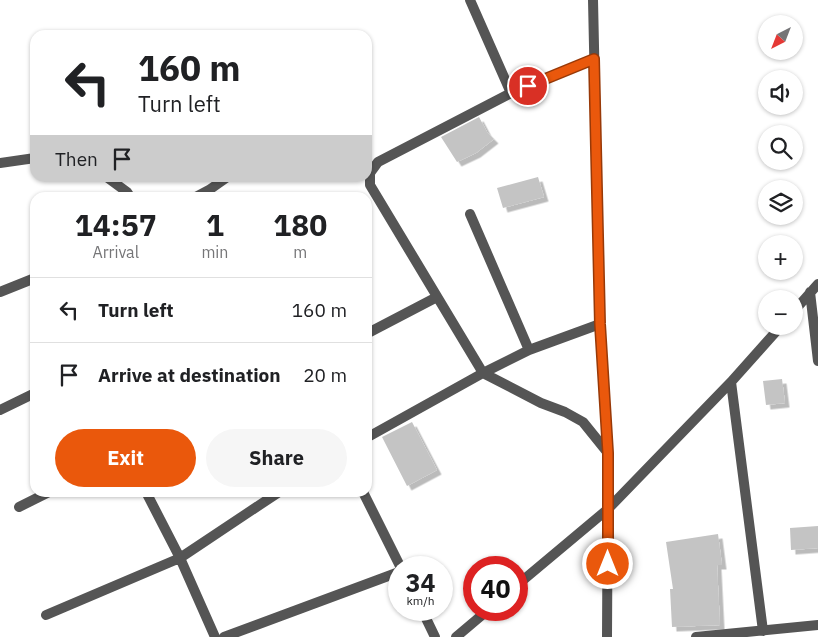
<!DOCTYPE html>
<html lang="en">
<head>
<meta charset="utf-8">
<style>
	body { margin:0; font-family:"IBM Plex Sans",sans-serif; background:#f6f6f6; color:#202124; height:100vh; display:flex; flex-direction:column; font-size:19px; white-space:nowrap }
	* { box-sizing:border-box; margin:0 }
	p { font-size:16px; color:#757577 }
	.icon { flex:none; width:28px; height:28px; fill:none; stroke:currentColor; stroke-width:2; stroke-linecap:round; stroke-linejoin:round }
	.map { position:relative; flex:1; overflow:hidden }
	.sheet { position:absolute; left:30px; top:192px; width:342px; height:305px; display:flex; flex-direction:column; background:#fff; border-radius:15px; box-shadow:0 1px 4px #0004 }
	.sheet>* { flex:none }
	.banner { position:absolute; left:30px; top:30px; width:342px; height:152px; border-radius:15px; box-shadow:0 1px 4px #0004; background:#fff; color:#202124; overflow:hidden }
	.needle { width:32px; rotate:222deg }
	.buttons { position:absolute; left:758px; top:15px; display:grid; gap:10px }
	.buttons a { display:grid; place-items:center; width:45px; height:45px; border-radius:50%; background:#fff; box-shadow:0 1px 4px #0004; font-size:25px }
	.speed { position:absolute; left:388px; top:556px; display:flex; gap:10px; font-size:25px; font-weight:700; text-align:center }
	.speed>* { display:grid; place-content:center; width:65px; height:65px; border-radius:50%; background:#fff; box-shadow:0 1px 4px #0004; line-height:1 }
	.speed small { font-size:12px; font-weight:400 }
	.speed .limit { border:8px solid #d22; background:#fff; color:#111 }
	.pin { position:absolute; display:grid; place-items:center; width:42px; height:42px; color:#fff; margin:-21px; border:2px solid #fff; border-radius:50%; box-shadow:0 1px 5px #0007 }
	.me { position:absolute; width:55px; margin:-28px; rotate:0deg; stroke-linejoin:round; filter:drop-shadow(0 0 4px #0008) }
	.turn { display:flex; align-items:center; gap:18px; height:105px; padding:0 25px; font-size:22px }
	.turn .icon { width:65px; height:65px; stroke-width:2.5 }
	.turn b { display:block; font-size:35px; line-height:42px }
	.then { display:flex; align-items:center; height:48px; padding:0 25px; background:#0003; gap:10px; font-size:19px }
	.eta { display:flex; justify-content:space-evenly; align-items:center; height:85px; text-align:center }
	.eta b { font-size:30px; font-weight:800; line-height:35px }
	.cta { display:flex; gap:10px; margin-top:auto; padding:10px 25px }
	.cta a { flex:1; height:58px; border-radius:30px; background:#ea580c; color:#fff; font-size:20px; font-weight:800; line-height:58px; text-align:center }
	.cta a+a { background:#f6f6f6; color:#202124 }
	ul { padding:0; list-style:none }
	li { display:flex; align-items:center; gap:15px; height:65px; padding:0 25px; border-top:1px solid #e0e0e0 }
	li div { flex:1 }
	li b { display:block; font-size:19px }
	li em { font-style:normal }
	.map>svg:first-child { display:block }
	.building { fill:#c4c4c4; filter:url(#shadow) }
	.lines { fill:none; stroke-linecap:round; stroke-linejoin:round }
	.minor { stroke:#555; stroke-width:10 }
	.tertiary { stroke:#555; stroke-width:10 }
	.route-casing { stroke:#983908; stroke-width:12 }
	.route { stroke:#ea580c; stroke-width:9 }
</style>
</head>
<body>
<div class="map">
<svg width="818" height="637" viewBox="0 0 818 637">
	<defs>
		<filter id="shadow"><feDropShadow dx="4.5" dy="4.5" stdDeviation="0" flood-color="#0004"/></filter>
	</defs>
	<rect width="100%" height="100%" fill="#fff"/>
	<path class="building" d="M 479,117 L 487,132 L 494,139 L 476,153 L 457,162 L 441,137 Z
		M 538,177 L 544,197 L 503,208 L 497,188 Z
		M 782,379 L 785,403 L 766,405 L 763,381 Z
		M 412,422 L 437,470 L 407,486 L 382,437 Z
		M 818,526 L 818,548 L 791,550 L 790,528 Z
		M 718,534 L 722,565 L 717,565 L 720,625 L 672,627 L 670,589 L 673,589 L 666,542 Z"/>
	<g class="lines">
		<path class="minor" d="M 470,0 L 511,93
			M 594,59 L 511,93 L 378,162 L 370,173 L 370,185 L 483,373 L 541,403 L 565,412 L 583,422 L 608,453
			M 0,163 L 35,158
			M 108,178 L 127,192 L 131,198
			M 194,198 L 209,190 L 226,178
			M 470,214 L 529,350
			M 0,292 L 35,278
			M 810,292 L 818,361
			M 794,311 L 818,284
			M 368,333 L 437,297
			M 731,382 L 763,631
			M 0,410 L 35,393
			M 368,437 L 483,373 L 529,350 L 600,324
			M 146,492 L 180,558 L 215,637
			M 363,492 L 401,568
			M 19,507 L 49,492
			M 516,586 L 608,509 L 731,382 L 781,326
			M 422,610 L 435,637
			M 46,615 L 180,558 L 279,492
			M 224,637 L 399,572
			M 456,637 L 488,610
			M 696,637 L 818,625"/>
		<path class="tertiary" d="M 593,0 L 600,324 L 608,453 L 607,637"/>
	</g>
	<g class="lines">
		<defs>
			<path id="route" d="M 528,86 L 594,59 L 600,324 L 608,453 L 608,564"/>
		</defs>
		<use href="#route" class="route-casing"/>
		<use href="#route" class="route"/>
	</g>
</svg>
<div class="buttons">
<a><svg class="needle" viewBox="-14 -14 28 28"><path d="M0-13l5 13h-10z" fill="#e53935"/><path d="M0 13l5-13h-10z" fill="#757577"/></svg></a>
<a><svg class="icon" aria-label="sound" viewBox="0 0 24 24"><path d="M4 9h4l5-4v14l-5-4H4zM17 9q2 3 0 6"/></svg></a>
<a><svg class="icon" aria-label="search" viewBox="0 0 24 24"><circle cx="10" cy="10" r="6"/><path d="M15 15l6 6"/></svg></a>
<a><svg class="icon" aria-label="layers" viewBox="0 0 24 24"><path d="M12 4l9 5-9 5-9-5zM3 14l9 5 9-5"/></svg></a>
<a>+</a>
<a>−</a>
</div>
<div class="speed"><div>34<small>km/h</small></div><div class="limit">40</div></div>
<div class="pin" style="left:528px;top:86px;background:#d93025"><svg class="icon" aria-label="arrive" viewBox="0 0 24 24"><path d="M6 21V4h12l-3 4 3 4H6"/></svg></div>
<svg class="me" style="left:608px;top:564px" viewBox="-20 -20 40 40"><circle r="17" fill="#ea580c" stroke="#fff" stroke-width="3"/><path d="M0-11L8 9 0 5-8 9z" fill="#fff"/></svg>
<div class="banner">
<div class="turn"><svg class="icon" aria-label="left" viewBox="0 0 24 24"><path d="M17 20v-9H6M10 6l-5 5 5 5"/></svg><div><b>160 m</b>Turn left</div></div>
<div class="then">Then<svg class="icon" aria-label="arrive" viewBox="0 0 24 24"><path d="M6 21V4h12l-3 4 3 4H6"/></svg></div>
</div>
<section class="sheet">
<div class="eta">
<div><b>14:57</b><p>Arrival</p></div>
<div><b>1</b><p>min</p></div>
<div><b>180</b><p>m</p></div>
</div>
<ul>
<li><svg class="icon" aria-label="left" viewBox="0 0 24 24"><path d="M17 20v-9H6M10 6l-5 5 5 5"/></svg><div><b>Turn left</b></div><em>160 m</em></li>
<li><svg class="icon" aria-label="arrive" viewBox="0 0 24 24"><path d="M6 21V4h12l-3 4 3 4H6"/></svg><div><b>Arrive at destination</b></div><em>20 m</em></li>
</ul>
<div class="cta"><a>Exit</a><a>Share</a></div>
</section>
</div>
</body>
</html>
